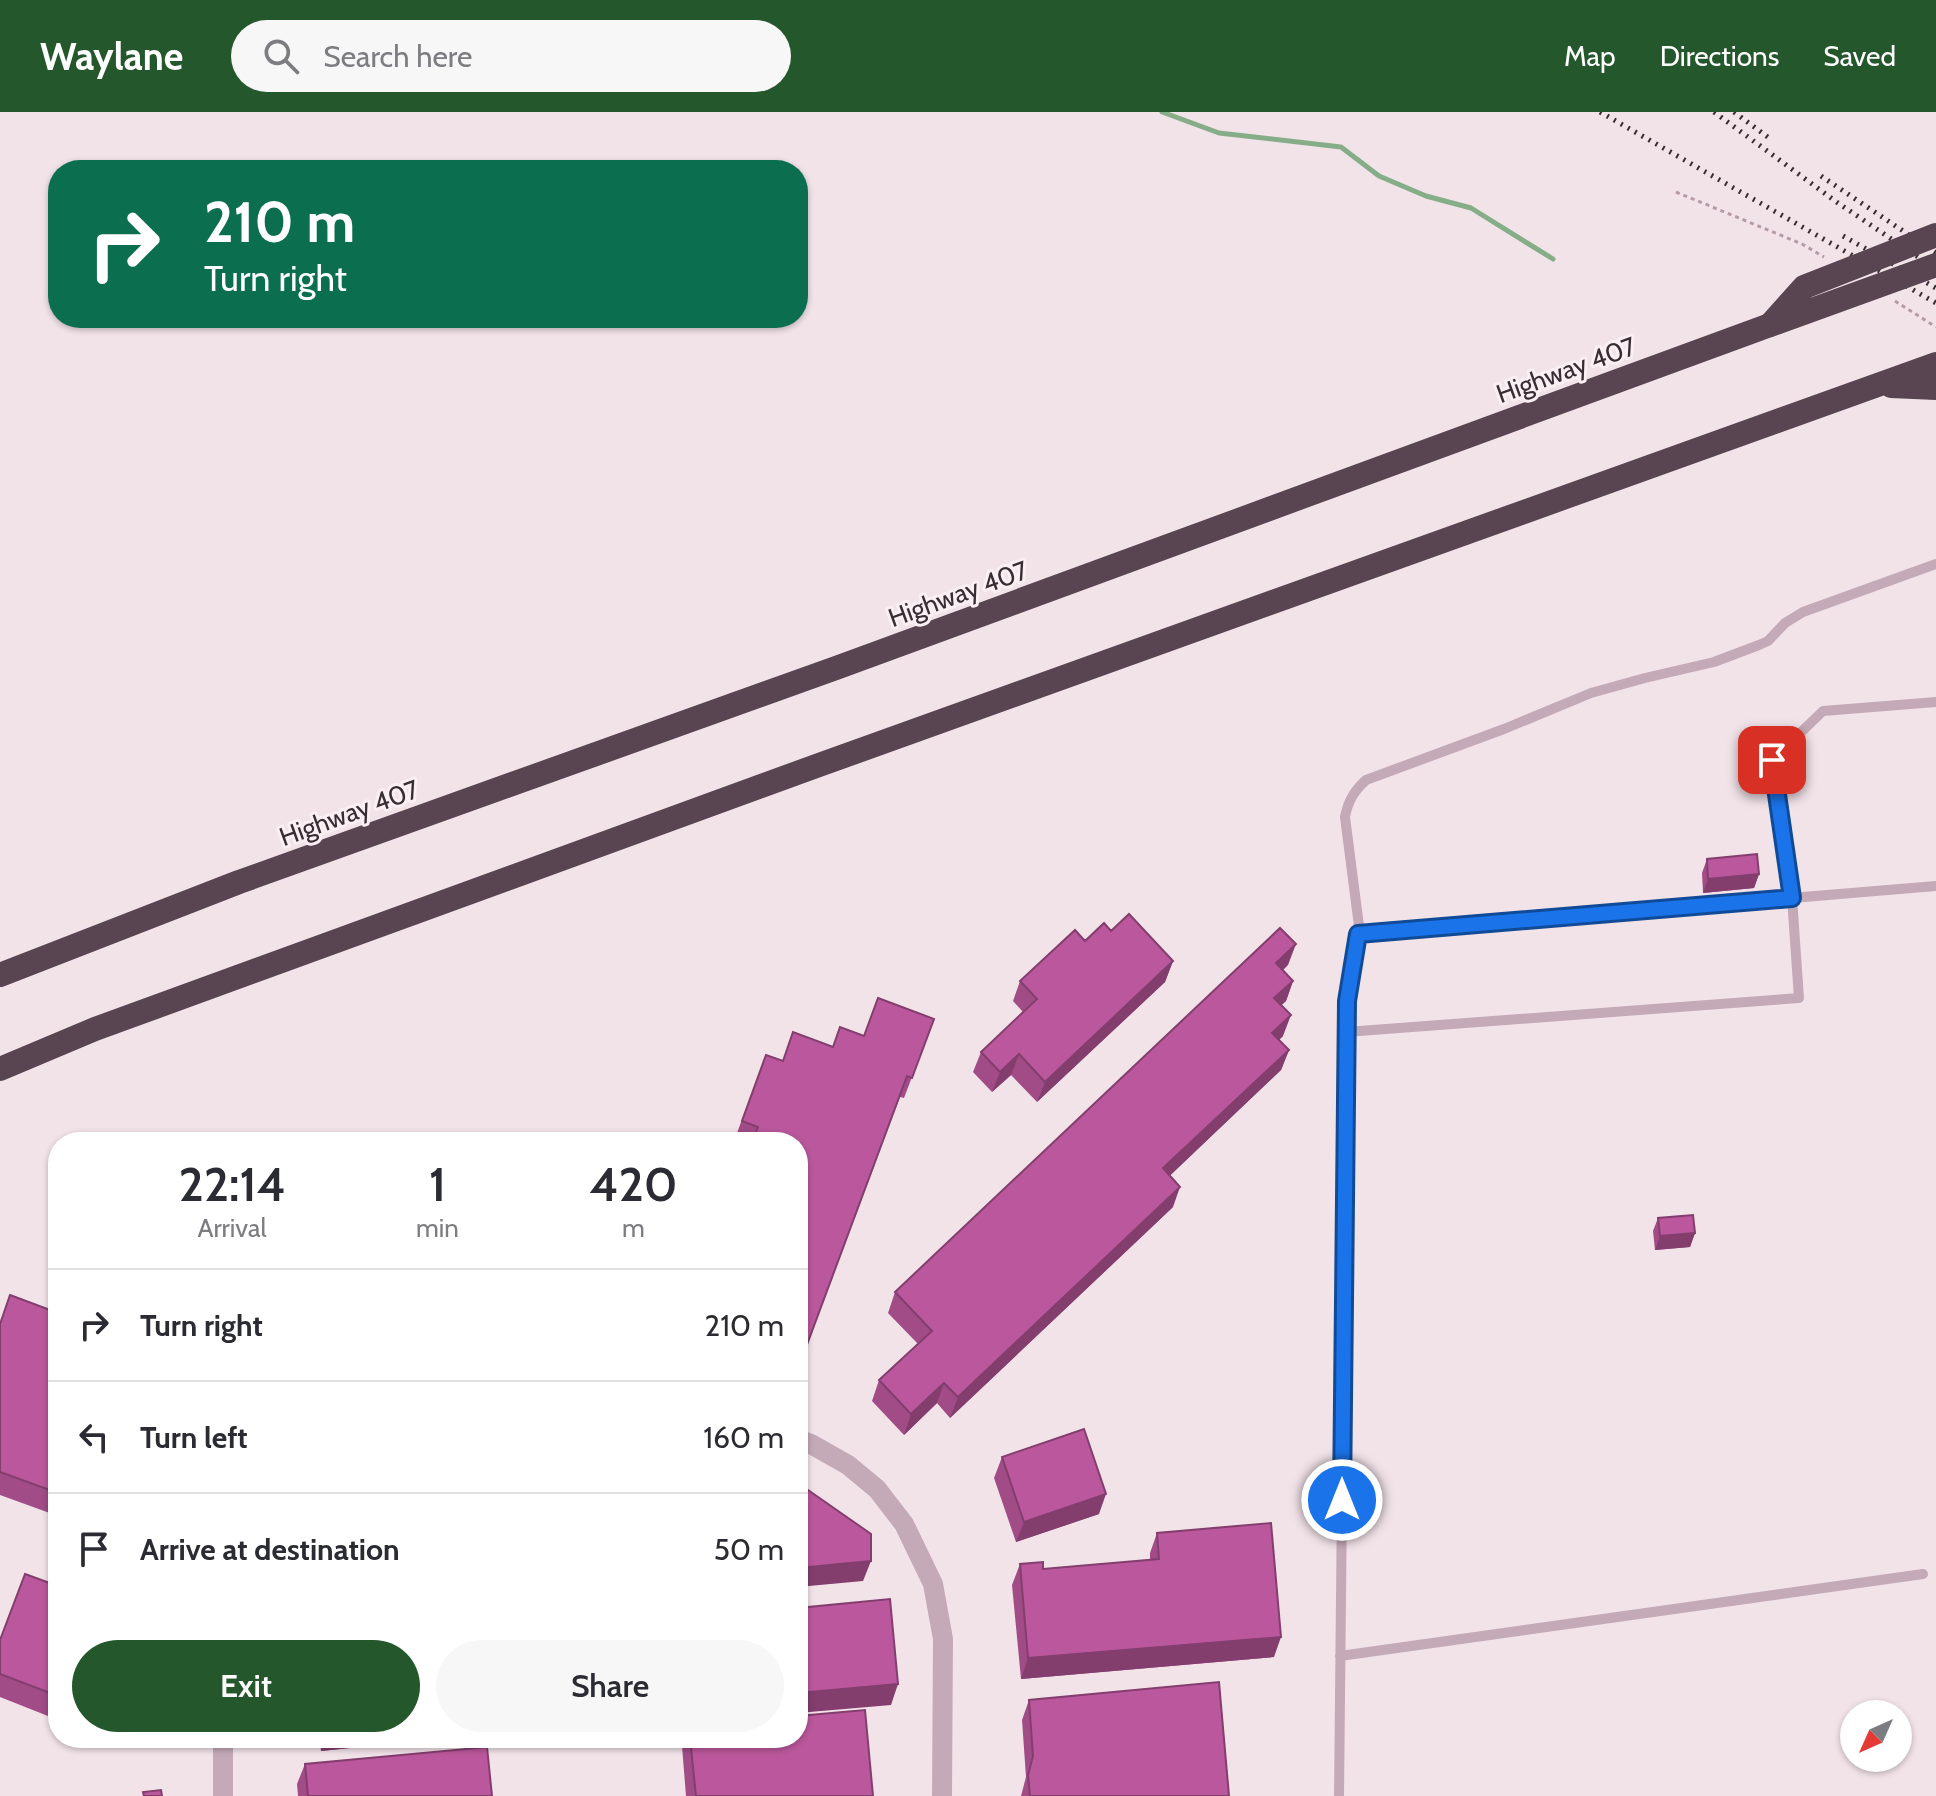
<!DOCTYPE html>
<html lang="en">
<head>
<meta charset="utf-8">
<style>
	body { margin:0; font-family:Cabin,sans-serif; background:#f7f7f7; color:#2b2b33; height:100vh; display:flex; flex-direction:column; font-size:30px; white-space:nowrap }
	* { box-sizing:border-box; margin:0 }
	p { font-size:26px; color:#7c7c81 }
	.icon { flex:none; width:44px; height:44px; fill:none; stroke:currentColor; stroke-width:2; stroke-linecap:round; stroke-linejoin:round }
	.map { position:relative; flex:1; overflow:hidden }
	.sheet { position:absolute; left:48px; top:1020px; width:760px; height:616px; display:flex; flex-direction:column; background:#fff; border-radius:32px; box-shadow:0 2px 6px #0004 }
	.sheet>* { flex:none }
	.banner { position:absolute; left:48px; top:48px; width:760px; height:168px; border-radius:32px; box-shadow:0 2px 6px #0004; background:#0b6e4f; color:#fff; overflow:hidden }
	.needle { width:52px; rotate:225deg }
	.tools { position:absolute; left:1840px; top:1588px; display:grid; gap:16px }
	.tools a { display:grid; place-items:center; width:72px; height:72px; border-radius:50%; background:#fff; box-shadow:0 2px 6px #0004; font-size:40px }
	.pin { position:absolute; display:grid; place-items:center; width:68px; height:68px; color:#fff; margin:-34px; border-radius:16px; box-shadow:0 4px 12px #0006 }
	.me { position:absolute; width:88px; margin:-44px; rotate:0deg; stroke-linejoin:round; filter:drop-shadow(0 0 6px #0008) }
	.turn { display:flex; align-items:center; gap:28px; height:168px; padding:0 24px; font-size:36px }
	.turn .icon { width:104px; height:104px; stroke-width:2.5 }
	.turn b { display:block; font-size:56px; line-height:68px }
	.eta { display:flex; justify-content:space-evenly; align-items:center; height:136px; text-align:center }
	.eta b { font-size:48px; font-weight:600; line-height:56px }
	.button { display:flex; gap:16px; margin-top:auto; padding:16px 24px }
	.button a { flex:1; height:92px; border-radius:48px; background:#25572c; color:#fff; font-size:32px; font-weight:600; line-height:92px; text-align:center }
	.button a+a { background:#f7f7f7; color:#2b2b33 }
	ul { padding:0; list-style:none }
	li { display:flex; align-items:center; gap:24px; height:112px; padding:0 24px; border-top:2px solid #e1e1e2 }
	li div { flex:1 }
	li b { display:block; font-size:30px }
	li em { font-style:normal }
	header { display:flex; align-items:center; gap:48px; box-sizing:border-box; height:112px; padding:0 40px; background:#25572c; color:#fff }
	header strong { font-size:38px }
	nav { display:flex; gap:44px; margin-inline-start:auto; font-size:28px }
	.search { width:560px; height:72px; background:#f7f7f7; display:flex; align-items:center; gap:20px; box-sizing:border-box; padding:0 28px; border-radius:44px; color:#7c7c81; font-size:30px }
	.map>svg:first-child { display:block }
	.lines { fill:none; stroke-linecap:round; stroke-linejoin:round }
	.stream { stroke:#84ad88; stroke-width:5 }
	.path { stroke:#b59aa8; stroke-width:3; stroke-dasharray:4 4; stroke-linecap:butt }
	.lane { stroke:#c4aab7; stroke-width:10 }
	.street { stroke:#c4aab7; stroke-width:20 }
	.highway { stroke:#594552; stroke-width:24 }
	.rail { stroke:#392d34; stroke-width:5; stroke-dasharray:2 6; stroke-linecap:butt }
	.highway-bridge { stroke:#594552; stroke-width:24 }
	.wall { fill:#a14c87 }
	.shaded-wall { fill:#833e6e }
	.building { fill:#bb589d; stroke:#833e6e; stroke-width:2 }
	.route-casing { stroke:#114b97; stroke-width:20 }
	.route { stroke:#1a73e8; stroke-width:14 }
	.labels { text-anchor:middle; stroke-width:6; stroke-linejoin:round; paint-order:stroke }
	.street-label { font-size:26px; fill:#392d34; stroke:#faeff3 }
</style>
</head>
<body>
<header>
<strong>Waylane</strong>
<div class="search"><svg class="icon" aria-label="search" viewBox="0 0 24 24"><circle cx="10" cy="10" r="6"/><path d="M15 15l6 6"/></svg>Search here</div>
<nav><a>Map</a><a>Directions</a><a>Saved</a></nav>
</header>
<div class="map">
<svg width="1936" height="1684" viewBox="0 0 1936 1684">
	<rect width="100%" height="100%" fill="#f2e3e9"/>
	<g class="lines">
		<path class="stream" d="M 1162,0 L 1219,21 L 1341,35 L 1379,64 L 1426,84 L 1471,96 L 1553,147"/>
		<path class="path" d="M 1676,80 L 1802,132 L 1824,145
			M 1895,189 L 1936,215"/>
		<path class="lane" d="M 1358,822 L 1936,774
			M 1346,920 L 1799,886 L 1792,786 L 1772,648 L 1823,599 L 1936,590
			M 1340,1544 L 1923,1462
			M 1339,1684 L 1347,889 L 1359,814 L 1345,705 C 1348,689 1354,679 1366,668 L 1504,617 L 1591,581 L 1645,566 L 1714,550 L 1759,533 L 1768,529 L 1785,511 L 1803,500 L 1936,452"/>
		<path class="street" d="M 798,1327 L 811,1332 L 848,1353 L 877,1377 L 904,1412 L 933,1472 L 943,1527 L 942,1684
			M 223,1684 L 223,1626"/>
		<path class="highway" d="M 1891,274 L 1936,276
			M 0,863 L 239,770 L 836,556 L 1770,213
			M 0,957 L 95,917 L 819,653 L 1936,252"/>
		<path class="rail" d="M 1600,0 L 1936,191
			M 1714,0 L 1838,91 L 1936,157
			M 1734,0 L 1769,26
			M 1821,64 L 1936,141
			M 1843,124 L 1936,176"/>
		<path class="highway-bridge" d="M 1773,212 L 1936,153
			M 1770,213 L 1804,175 L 1936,123"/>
	</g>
	<path class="wall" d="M 1707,747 L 1759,762 L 1754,776 L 1703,781 L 1702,761 Z
		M 1111,819 L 1173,849 L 1165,870 L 1037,990 L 1011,963 L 992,980 L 973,960 L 981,940 L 1023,900 L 1013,889 L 1020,869 Z
		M 1288,853 L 1283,858 L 1293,869 L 1286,889 L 1281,893 L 1283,924 L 1279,928 L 1289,938 L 1281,958 L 1170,1063 L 1173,1095 L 950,1306 L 937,1291 L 904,1323 L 872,1289 L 879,1268 L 918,1232 L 888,1201 L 895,1180 Z
		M 934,907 L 904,986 L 900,985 L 798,1257 L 798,1030 L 737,1030 L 734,1029 L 766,943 L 783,949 L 833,935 L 864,924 Z
		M 1658,1106 L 1695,1121 L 1690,1135 L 1655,1138 L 1653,1119 Z
		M 58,1201 L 58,1404 L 0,1383 L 0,1212 Z
		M 1002,1345 L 1099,1402 L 1016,1430 L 994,1366 Z
		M 1157,1421 L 1274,1545 L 1021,1567 L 1012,1473 L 1020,1452 L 1043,1457 L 1150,1448 L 1150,1441 Z
		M 58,1474 L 58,1608 L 0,1585 L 0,1528 Z
		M 1029,1588 L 1229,1684 L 1021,1684 L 1026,1665 L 1022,1608 Z
		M 107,1626 L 124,1626 L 121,1632 Z
		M 128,1626 L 153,1626 L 150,1634 Z
		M 319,1626 L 446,1626 L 321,1639 Z
		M 685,1626 L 798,1626 L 873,1684 L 686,1684 L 682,1634 Z
		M 305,1652 L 492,1684 L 298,1684 L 297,1672 Z"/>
	<path class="shaded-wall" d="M 1759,762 L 1754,776 L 1703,781 L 1708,767 Z
		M 1296,832 L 1288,853 L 1269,871 L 1276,851 Z
		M 1173,849 L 1165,870 L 1037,990 L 1045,970 Z
		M 1293,869 L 1286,889 L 1267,907 L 1274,886 Z
		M 1291,903 L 1283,924 L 1265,941 L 1272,921 Z
		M 1289,938 L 1281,958 L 1156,1077 L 1163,1056 Z
		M 1019,942 L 1011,963 L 992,980 L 1000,960 Z
		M 1180,1075 L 1173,1095 L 950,1306 L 958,1285 Z
		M 1695,1121 L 1690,1135 L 1655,1138 L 1660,1124 Z
		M 944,1271 L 937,1291 L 904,1323 L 911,1302 Z
		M 1106,1382 L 1099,1402 L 1016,1430 L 1024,1410 Z
		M 871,1449 L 863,1469 L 798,1475 L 798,1456 Z
		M 1281,1525 L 1274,1545 L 1021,1567 L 1028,1546 Z
		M 898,1572 L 891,1593 L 798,1601 L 798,1581 Z
		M 326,1626 L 446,1626 L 321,1639 Z"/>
	<path class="building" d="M 1757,742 L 1759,762 L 1708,767 L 1707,747 Z
		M 1129,802 L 1173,849 L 1045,970 L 1019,942 L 1000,960 L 981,940 L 1037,887 L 1020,869 L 1075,818 L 1085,829 L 1104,811 L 1111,819 Z
		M 1280,816 L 1296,832 L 1276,851 L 1293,869 L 1274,886 L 1291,903 L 1272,921 L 1289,938 L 1163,1056 L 1180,1075 L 958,1285 L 944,1271 L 911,1302 L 879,1268 L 932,1219 L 895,1180 Z
		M 878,886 L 934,907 L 912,966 L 907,964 L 802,1246 L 798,1245 L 798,1030 L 752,1030 L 758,1015 L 742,1009 L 766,943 L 783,949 L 793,920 L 833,935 L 840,915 L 864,924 Z
		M 1693,1103 L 1695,1121 L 1660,1124 L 1658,1106 Z
		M 10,1183 L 58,1201 L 58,1381 L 0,1360 L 0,1212 Z
		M 1084,1317 L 1106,1382 L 1024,1410 L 1002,1345 Z
		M 798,1371 L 871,1422 L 871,1449 L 798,1456 Z
		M 1271,1411 L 1281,1525 L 1028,1546 L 1020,1452 L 1043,1450 L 1043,1457 L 1159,1447 L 1157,1421 Z
		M 25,1462 L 58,1474 L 58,1584 L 0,1562 L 0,1528 Z
		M 890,1487 L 898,1572 L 798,1581 L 798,1496 Z
		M 1219,1570 L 1229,1684 L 1030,1684 L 1028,1663 L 1033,1644 L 1029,1588 Z
		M 865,1598 L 873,1684 L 696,1684 L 690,1626 L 798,1626 L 798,1604 Z
		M 487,1635 L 492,1684 L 308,1684 L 305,1652 Z
		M 161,1678 L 162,1684 L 144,1684 L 143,1680 Z"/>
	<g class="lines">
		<defs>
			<path id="route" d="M 1342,1388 L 1347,889 L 1358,822 L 1792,786 L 1772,648"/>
		</defs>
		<use href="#route" class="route-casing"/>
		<use href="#route" class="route"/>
	</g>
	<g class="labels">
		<g class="street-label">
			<text transform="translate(1566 258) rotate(-20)" y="9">Highway 407</text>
			<text transform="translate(958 482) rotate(-20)" y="9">Highway 407</text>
			<text transform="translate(349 701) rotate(-20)" y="9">Highway 407</text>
		</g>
	</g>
</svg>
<div class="tools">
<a><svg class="needle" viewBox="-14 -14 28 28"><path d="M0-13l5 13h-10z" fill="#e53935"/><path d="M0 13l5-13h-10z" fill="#7c7c81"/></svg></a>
</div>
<div class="pin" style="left:1772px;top:648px;background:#d93025"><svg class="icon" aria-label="arrive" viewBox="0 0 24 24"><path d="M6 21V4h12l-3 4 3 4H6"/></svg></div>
<svg class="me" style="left:1342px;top:1388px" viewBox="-20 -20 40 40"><circle r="17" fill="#1a73e8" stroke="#fff" stroke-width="3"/><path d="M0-11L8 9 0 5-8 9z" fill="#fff"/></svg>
<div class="banner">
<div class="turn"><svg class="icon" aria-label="right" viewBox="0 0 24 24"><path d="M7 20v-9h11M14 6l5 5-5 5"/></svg><div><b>210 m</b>Turn right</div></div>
</div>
<section class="sheet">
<div class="eta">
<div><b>22:14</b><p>Arrival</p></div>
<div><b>1</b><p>min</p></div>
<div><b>420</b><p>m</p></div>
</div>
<ul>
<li><svg class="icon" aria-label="right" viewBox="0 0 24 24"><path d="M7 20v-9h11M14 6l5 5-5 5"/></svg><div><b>Turn right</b></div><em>210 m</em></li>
<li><svg class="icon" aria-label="left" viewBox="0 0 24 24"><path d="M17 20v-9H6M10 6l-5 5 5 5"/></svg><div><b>Turn left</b></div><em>160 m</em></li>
<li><svg class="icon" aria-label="arrive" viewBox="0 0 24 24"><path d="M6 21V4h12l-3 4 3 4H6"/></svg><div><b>Arrive at destination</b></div><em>50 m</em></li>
</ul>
<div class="button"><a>Exit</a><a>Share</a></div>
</section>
</div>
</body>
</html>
